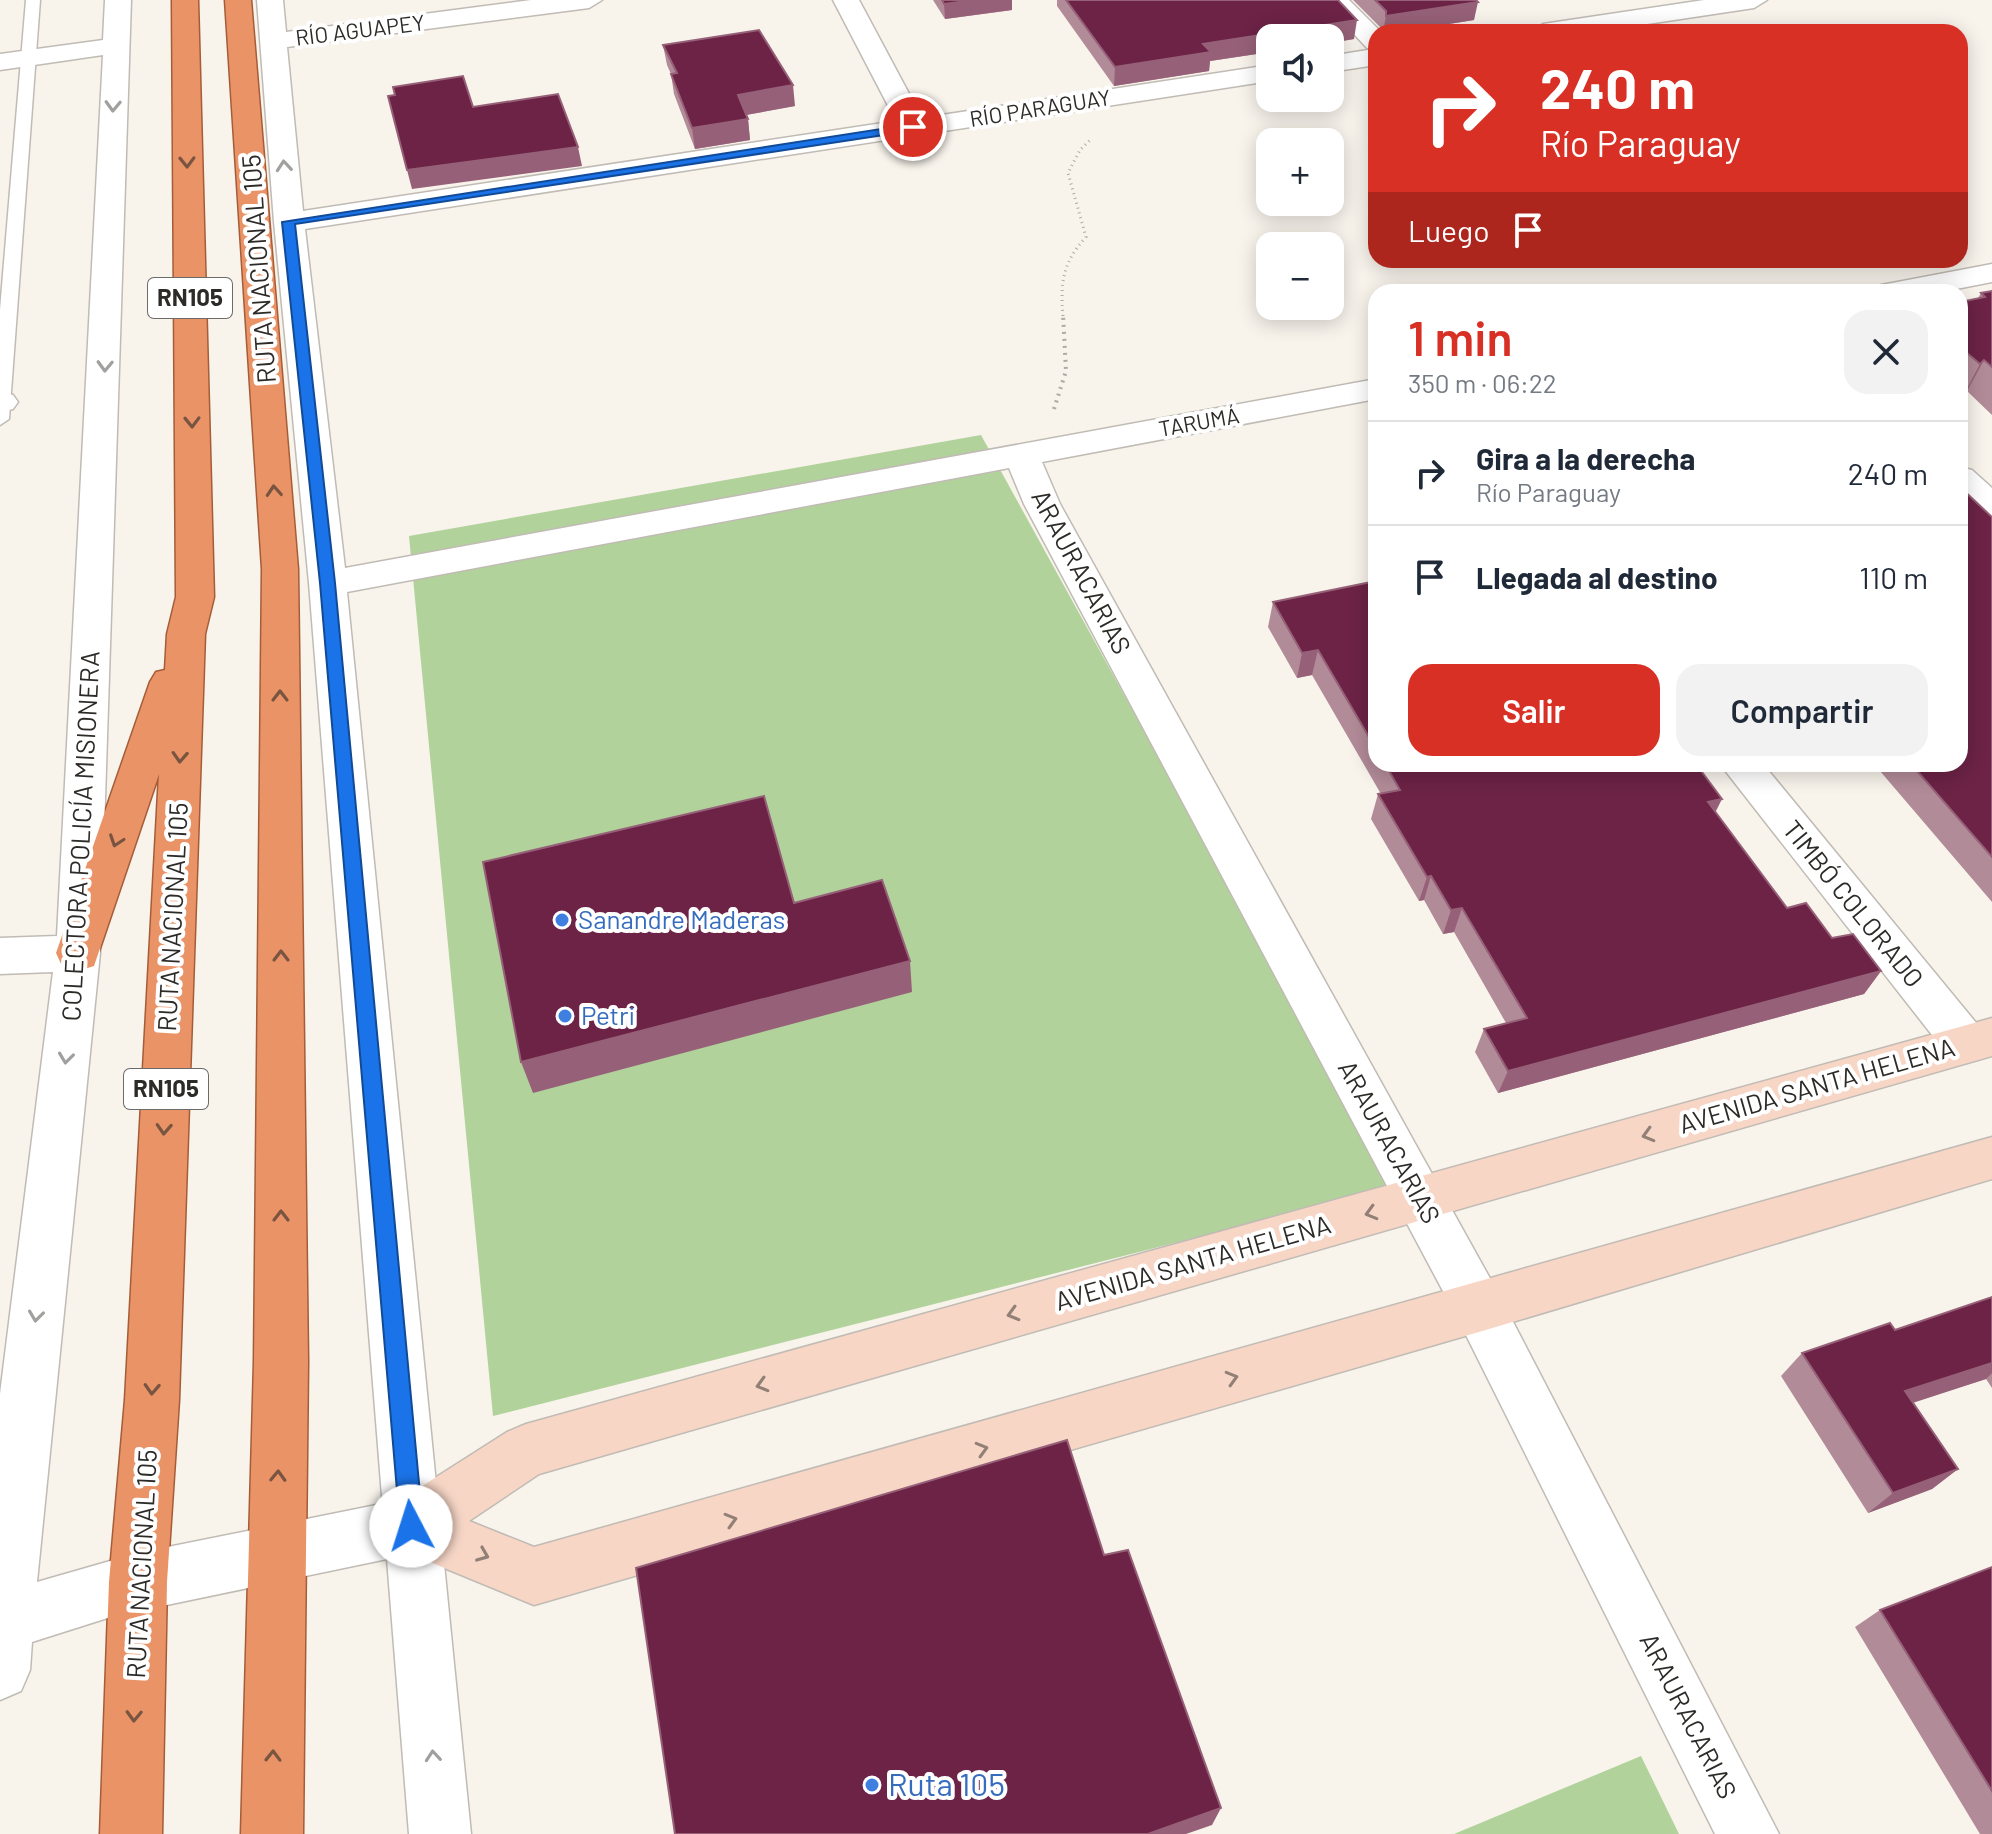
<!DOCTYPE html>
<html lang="es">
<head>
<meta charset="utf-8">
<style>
	body { margin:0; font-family:Barlow,sans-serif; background:#f2f2f3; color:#1f2937; height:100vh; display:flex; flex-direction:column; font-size:30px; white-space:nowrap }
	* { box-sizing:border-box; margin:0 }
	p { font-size:26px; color:#747a83 }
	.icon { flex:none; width:44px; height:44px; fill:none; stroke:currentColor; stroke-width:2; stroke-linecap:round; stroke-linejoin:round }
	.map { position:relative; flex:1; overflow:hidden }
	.drawer { position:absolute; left:1368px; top:284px; width:600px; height:488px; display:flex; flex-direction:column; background:#fff; border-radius:24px; box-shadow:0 4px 20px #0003 }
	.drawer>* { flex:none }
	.banner { position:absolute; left:1368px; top:24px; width:600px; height:244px; border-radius:24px; box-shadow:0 4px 20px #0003; background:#d93025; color:#fff; overflow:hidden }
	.tools { position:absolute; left:1256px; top:24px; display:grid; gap:16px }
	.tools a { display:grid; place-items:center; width:88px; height:88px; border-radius:16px; background:#fff; box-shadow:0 4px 20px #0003; font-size:40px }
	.pin { position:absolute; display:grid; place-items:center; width:68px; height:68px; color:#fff; margin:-34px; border:4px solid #fff; border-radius:50%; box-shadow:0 2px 8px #0007 }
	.me { position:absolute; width:88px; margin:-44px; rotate:355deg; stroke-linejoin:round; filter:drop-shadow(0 0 6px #0008) }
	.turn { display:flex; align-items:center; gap:28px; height:168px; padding:0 40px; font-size:36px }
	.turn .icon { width:104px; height:104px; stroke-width:2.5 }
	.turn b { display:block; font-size:56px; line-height:68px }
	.then { display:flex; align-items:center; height:76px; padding:0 40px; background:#0003; gap:16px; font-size:30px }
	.round { display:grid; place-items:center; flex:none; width:84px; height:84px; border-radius:24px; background:#f2f2f3 }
	.overview { display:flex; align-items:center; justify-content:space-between; height:136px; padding:0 40px }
	h1 { font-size:48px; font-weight:600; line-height:60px; color:#d93025 }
	.action { display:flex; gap:16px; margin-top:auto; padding:16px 40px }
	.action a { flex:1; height:92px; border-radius:24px; background:#d93025; color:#fff; font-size:32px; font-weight:600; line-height:92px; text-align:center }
	.action a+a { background:#f2f2f3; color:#1f2937 }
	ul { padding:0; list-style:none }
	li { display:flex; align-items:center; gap:24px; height:104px; padding:0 40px; border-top:2px solid #e0e1e3 }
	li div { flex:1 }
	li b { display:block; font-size:30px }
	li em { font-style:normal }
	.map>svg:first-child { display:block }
	.green { fill:#b2d29b }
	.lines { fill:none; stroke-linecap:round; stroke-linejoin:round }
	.service-casing { stroke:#c0bbb4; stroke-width:3 }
	.minor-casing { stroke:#c0bbb4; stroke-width:3 }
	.tertiary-casing { stroke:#c0bbb4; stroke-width:3 }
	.secondary-casing { stroke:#c0bbb4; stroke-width:3 }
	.trunk-casing { stroke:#a55d38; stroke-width:3 }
	.path-far1 { stroke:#afaba5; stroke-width:3; stroke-dasharray:1 4; stroke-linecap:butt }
	.path { stroke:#afaba5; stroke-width:4; stroke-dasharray:2 5; stroke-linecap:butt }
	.service { fill:#fff; fill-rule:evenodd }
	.minor { fill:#fff; fill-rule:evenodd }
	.tertiary { fill:#fff; fill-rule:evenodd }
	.secondary { fill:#f7d6c6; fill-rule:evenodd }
	.trunk { fill:#ea9367; fill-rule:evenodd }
	.wall { fill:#b28b98 }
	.shaded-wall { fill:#966178 }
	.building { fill:#6c2346; stroke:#966178; stroke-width:2 }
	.oneway { stroke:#a0a09e }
	.oneway2 { stroke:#795541 }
	.oneway3 { stroke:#928077 }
	.route { fill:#1a73e8; stroke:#114b97; stroke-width:2 }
	.shop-dot { fill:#3f7fe0; stroke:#fff; stroke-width:3 }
	.labels { text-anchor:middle; stroke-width:8; stroke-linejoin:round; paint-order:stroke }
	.far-street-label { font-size:22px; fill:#2d2b28; stroke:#fff }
	.shield { fill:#fff; stroke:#6c6b68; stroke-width:2 }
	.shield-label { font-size:24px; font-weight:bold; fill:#2d2b28 }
	.street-label { font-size:26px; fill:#2d2b28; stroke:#fff }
	.shop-label { font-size:26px; fill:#366cbe; stroke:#fff; text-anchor:start }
	.near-shop-label { font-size:32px; fill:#366cbe; stroke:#fff; text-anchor:start }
</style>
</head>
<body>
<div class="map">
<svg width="1992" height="1834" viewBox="0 0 1992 1834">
	<rect width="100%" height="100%" fill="#f8f3eb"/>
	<path class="green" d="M 981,435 L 1395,1187 L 493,1416 L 409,536 Z
		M 1641,1756 L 1679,1834 L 1454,1834 Z"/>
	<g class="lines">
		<defs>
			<path id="service" d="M 26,0 L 40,0 L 9,419 L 0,425 L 0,310 Z"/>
			<path id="minor" d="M 105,0 L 131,0 L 100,953 L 37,1582 L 138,1553 L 158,1562 L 167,1582 L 158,1602 L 32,1642 L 30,1670 L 21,1691 L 0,1700 L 0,1394 L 53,972 L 0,974 L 0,938 L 57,936 L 103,55 L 0,70 L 0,54 L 103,40 Z
				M 257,0 L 283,0 L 286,32 L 531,0 L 602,0 L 589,8 L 287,47 L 303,211 L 896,121 L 833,0 L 859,0 L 922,118 L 1270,65 L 1270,81 L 305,229 L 345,568 L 1376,379 L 1376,399 L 1042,462 L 1060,504 L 1497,1291 L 1779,1834 L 1715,1834 L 1461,1325 L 1024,504 L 1009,468 L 347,592 L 471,1834 L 409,1834 L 309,583 L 274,222 Z
				M 1322,0 L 1349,0 L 1381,32 L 1376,32 L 1376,65 L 1330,72 L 1330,56 L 1374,49 L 1367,48 Z
				M 1704,0 L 1767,0 L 1754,8 L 1594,32 L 1530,32 L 1543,24 Z
				M 1992,264 L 1992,282 L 1941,292 L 1876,292 L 1881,285 L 1892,283 Z
				M 0,392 L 13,395 L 18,402 L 13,409 L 0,412 Z
				M 1960,467 L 1972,470 L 1992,488 L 1992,519 L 1979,516 L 1960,498 Z
				M 1720,764 L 1763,764 L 1982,1030 L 1989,1044 L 1982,1058 L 1966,1063 L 1950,1058 Z"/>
			<path id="tertiary" d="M 411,1498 L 431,1506 L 439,1526 L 431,1546 L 411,1554 L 138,1611 L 118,1602 L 109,1582 L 118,1562 L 138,1553 Z"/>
			<path id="secondary" d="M 1992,1018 L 1992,1056 L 539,1474 L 469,1521 L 534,1547 L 1992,1137 L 1992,1179 L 1479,1332 L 534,1605 L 391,1546 L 383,1526 L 391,1506 L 507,1432 L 526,1424 Z"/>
			<path id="trunk" d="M 172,0 L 198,0 L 214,597 L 205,634 L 179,1400 L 167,1582 L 162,1834 L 100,1834 L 109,1582 L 125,1400 L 159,774 L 94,966 L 78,971 L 62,966 L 56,953 L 150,682 L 156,672 L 165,670 L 167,634 L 176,597 Z
				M 225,0 L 251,0 L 298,569 L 308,1362 L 303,1834 L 241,1834 L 254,1362 L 262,569 Z"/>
		</defs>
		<use href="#service" class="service-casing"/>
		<use href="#minor" class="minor-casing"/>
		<use href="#tertiary" class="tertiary-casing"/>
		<use href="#secondary" class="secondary-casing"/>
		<use href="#trunk" class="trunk-casing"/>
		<path class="path-far1" d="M 1063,316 C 1060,282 1063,262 1086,237 L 1068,173 L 1080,150 L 1091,139"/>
		<path class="path" d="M 1054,409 L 1066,371 L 1063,314"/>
		<use href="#service" class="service"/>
		<use href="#minor" class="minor"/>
		<use href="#tertiary" class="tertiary"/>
		<use href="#secondary" class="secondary"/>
		<use href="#trunk" class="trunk"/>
	</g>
	<path class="wall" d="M 933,0 L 1012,0 L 1012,10 L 945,19 Z
		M 1057,0 L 1338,0 L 1354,39 L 1330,43 L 1330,38 L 1270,38 L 1270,52 L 1210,61 L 1209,71 L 1114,86 L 1057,6 Z
		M 1353,0 L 1476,0 L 1474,20 L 1399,32 L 1383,32 L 1383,30 Z
		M 663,45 L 795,106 L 746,115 L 748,119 L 750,140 L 695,149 L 674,94 L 671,74 L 667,65 Z
		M 1992,291 L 1992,415 L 1967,391 L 1963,396 L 1960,394 L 1960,302 L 1978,298 L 1981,293 Z
		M 1992,517 L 1992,902 L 1874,764 L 1960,764 Z
		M 1376,581 L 1376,764 L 1696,764 L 1716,812 L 1787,908 L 1881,971 L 1864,994 L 1498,1093 L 1475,1052 L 1484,1029 L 1506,1023 L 1454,932 L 1443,934 L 1424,900 L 1419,901 L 1371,819 L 1378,794 L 1381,794 L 1312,675 L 1297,678 L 1268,627 L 1273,602 Z
		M 1992,1297 L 1992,1388 L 1986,1379 L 1913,1402 L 1958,1469 L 1932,1489 L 1868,1513 L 1781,1376 L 1802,1353 L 1895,1330 Z
		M 1992,1567 L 1992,1834 L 1980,1834 L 1855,1627 L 1880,1610 Z"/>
	<path class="shaded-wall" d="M 974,0 L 1012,0 L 1012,10 L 945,19 L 944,4 Z
		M 1478,2 L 1474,20 L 1399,32 L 1383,32 L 1386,16 Z
		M 1357,20 L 1354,39 L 1330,43 L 1330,38 L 1270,38 L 1270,52 L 1210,61 L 1209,71 L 1114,86 L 1115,67 L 1203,44 Z
		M 793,85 L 795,106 L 740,116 L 738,95 Z
		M 748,119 L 750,140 L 695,149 L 692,128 Z
		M 578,147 L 582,166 L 412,189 L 407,170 Z
		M 1984,360 L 1967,391 L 1963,396 L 1980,364 Z
		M 1966,459 L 1960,470 L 1960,460 Z
		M 1318,650 L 1312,675 L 1297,678 L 1302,653 Z
		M 1722,799 L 1710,823 L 1708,802 Z
		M 1431,876 L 1424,900 L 1419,901 L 1427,877 Z
		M 1462,908 L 1454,932 L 1443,934 L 1451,910 Z
		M 910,961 L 912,992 L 533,1093 L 521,1062 Z
		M 1881,971 L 1864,994 L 1498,1093 L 1508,1071 Z
		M 1992,1363 L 1992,1373 L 1986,1379 L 1882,1413 L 1905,1391 Z
		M 1958,1469 L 1932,1489 L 1868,1513 L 1893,1493 Z
		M 1221,1808 L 1212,1825 L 1186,1834 L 1148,1834 Z"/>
	<path class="building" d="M 942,0 L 974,0 L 944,4 Z
		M 1066,0 L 1338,0 L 1357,20 L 1203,44 L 1211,52 L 1115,67 Z
		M 1375,0 L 1476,0 L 1478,2 L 1386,16 L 1386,11 Z
		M 759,30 L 793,85 L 738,95 L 748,119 L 692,128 L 671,74 L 677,73 L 663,45 Z
		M 463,76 L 473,107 L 558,94 L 578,147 L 407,170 L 388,96 L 395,95 L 393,87 Z
		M 1992,291 L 1992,367 L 1984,360 L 1980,364 L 1960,347 L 1960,302 L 1985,297 L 1981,293 Z
		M 1960,453 L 1966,459 L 1960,460 Z
		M 1960,487 L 1992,517 L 1992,857 L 1911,764 L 1960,764 Z
		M 1376,581 L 1376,749 L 1318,650 L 1302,653 L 1273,602 Z
		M 1385,764 L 1696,764 L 1722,799 L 1708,802 L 1787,908 L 1806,903 L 1832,938 L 1853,934 L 1881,971 L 1508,1071 L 1484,1029 L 1527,1018 L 1462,908 L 1451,910 L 1431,876 L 1427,877 L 1378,794 L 1400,790 Z
		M 764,796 L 794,903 L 882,880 L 910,961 L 521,1062 L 483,862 Z
		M 1992,1297 L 1992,1363 L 1905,1391 L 1958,1469 L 1893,1493 L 1802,1353 L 1890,1323 L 1895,1330 Z
		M 1067,1440 L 1104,1555 L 1128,1550 L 1221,1808 L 1148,1834 L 675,1834 L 636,1568 Z
		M 1992,1567 L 1992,1791 L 1880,1610 Z"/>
	<defs><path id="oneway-chevron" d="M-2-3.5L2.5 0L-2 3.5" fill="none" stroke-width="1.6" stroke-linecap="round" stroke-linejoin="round" transform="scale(2)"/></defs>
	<g class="oneway">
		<use href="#oneway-chevron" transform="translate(113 106) rotate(92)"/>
		<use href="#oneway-chevron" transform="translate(284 166) rotate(-95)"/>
		<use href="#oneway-chevron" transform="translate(105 366) rotate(92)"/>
		<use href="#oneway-chevron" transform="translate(66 1058) rotate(97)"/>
		<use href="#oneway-chevron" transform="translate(36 1316) rotate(97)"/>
		<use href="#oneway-chevron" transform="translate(433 1756) rotate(-95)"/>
	</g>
	<g class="oneway2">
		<use href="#oneway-chevron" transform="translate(187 162) rotate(89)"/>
		<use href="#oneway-chevron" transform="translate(192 422) rotate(89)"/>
		<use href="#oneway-chevron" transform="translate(274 491) rotate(-94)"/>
		<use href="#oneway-chevron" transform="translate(280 696) rotate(-90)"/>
		<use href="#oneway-chevron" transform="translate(180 757) rotate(93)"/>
		<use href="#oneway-chevron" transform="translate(116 841) rotate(109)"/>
		<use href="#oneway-chevron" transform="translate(281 956) rotate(-90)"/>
		<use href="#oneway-chevron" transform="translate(164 1129) rotate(93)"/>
		<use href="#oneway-chevron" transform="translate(281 1216) rotate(-90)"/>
		<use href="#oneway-chevron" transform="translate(152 1389) rotate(93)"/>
		<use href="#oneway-chevron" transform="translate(278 1476) rotate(-88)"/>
		<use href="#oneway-chevron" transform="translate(134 1716) rotate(92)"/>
		<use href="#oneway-chevron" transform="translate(273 1756) rotate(-89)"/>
	</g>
	<g class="oneway3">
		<use href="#oneway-chevron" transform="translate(1648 1135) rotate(164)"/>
		<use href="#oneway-chevron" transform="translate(1371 1213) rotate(164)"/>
		<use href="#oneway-chevron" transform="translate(1013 1314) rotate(164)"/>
		<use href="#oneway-chevron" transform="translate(1232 1378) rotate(-16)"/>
		<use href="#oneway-chevron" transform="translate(762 1385) rotate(164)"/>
		<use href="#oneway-chevron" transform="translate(982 1449) rotate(-16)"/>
		<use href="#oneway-chevron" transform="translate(731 1520) rotate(-16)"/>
		<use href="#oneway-chevron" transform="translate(483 1555) rotate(22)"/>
	</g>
	<path class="route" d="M 913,124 L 917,130 L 295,224 L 335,583 L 423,1526 L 419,1534 L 411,1537 L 403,1534 L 400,1526 L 320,583 L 282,222 Z"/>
	<g class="shop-dot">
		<circle cx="562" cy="920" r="8"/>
		<circle cx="565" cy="1016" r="8"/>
		<circle cx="872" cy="1785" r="8"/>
	</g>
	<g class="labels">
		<g class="far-street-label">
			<text transform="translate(360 30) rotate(-7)" y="8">RÍO AGUAPEY</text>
			<text transform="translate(1040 108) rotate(-9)" y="8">RÍO PARAGUAY</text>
			<text transform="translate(1199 422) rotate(-10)" y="8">TARUMÁ</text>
		</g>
		<g class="shield">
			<rect x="148" y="278" width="84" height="40" rx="6"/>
			<rect x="124" y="1069" width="84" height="40" rx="6"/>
		</g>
		<g class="shield-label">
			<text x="190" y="306">RN105</text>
			<text x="166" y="1097">RN105</text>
		</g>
		<g class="street-label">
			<text transform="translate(259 269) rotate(-94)" y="9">RUTA NACIONAL 105</text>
			<text transform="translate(1081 572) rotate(62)" y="9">ARAURACARIAS</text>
			<text transform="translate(81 836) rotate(-87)" y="9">COLECTORA POLICÍA MISIONERA</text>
			<text transform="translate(1853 904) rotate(51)" y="9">TIMBÓ COLORADO</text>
			<text transform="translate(173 917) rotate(-87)" y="9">RUTA NACIONAL 105</text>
			<text transform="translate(1817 1086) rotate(-16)" y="9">AVENIDA SANTA HELENA</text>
			<text transform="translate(1389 1142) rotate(61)" y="9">ARAURACARIAS</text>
			<text transform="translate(1193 1263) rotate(-16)" y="9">AVENIDA SANTA HELENA</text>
			<text transform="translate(142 1564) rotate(-87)" y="9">RUTA NACIONAL 105</text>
			<text transform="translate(1688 1716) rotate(63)" y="9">ARAURACARIAS</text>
		</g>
		<g class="shop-label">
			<text x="578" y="929">Sanandre Maderas</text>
			<text x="581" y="1025">Petri</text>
		</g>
		<g class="near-shop-label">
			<text x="888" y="1796">Ruta 105</text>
		</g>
	</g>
</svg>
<div class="tools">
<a><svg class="icon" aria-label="sound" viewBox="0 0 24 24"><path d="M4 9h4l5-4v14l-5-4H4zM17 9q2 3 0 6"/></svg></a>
<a>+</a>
<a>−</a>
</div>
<div class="pin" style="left:913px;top:127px;background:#d93025"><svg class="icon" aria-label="arrive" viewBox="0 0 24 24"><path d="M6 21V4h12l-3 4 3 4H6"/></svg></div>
<svg class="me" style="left:411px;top:1526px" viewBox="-20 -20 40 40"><circle r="19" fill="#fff"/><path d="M0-13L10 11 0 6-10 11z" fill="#1a73e8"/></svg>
<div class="banner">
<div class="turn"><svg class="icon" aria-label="right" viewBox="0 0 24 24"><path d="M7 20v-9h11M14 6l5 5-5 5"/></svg><div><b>240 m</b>Río Paraguay</div></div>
<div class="then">Luego<svg class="icon" aria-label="arrive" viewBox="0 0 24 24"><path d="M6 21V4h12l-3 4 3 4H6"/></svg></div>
</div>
<section class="drawer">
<div class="overview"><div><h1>1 min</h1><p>350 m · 06:22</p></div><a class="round"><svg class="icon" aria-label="close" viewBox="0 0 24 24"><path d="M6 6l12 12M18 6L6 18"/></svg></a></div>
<ul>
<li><svg class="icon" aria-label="right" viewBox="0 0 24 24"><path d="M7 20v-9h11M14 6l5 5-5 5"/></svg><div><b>Gira a la derecha</b><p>Río Paraguay</p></div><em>240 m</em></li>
<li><svg class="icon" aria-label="arrive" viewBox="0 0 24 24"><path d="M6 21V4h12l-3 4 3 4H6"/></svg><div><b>Llegada al destino</b></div><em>110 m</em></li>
</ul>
<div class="action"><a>Salir</a><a>Compartir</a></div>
</section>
</div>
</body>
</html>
